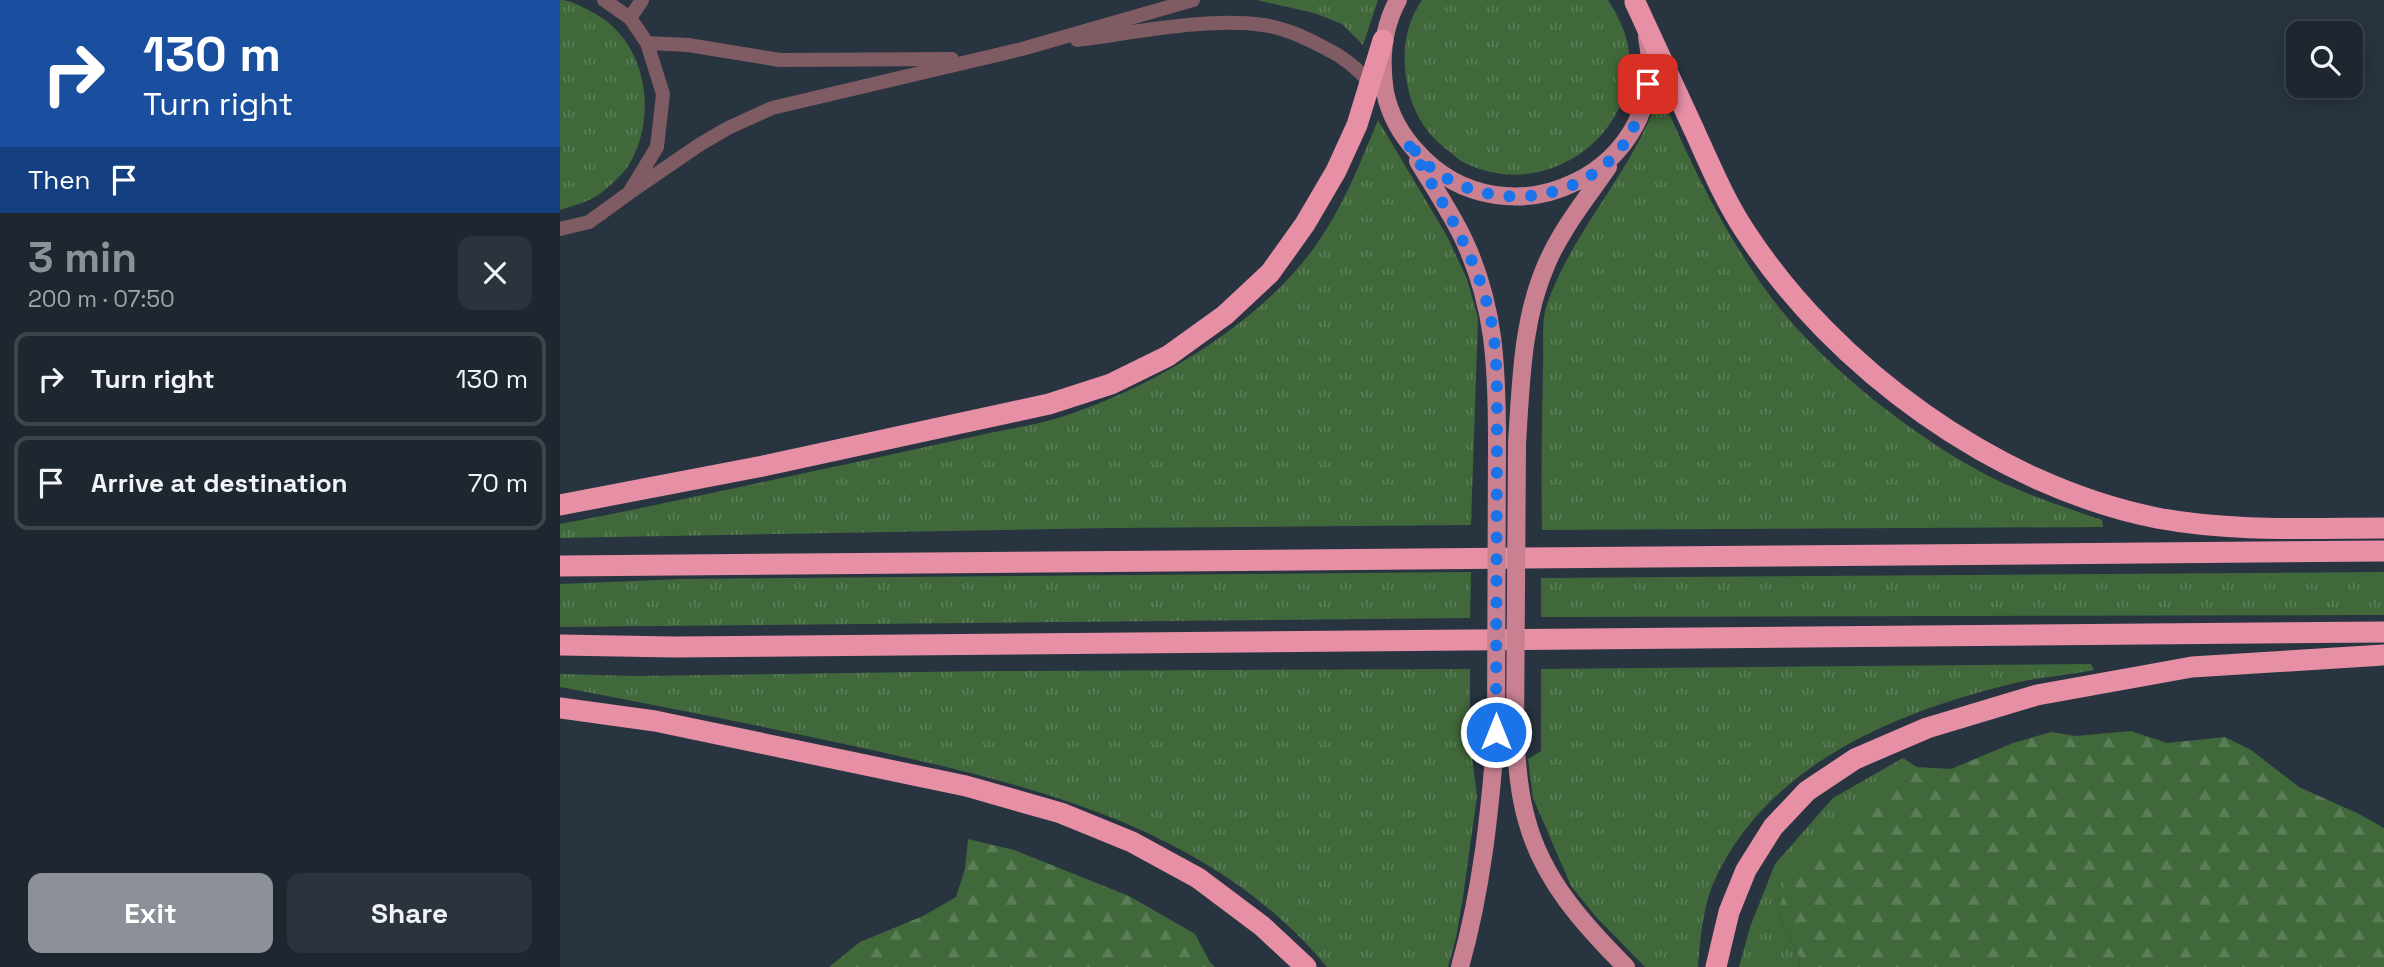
<!DOCTYPE html>
<html lang="en">
<head>
<meta charset="utf-8">
<style>
	body { margin:0; font-family:"Space Grotesk",sans-serif; background:#2b333c; color:#f1f3f6; height:100vh; display:flex; flex-direction:column; font-size:26px; white-space:nowrap }
	* { box-sizing:border-box; margin:0 }
	p { font-size:23px; color:#a1a5ab }
	.icon { flex:none; width:38px; height:38px; fill:none; stroke:currentColor; stroke-width:2; stroke-linecap:round; stroke-linejoin:round }
	.map { position:relative; flex:1; overflow:hidden }
	.details { display:flex; flex-direction:column; background:#1e2730; width:560px }
	.details>* { flex:none }
	.guide { background:#1a4fa0; color:#fff; overflow:hidden }
	.buttons { position:absolute; left:1726px; top:21px; display:grid; gap:14px }
	.buttons a { display:grid; place-items:center; width:77px; height:77px; border-radius:14px; background:#1e2730; box-shadow:0 4px 18px #0003,0 0 0 2px #3c444c; font-size:35px }
	.pin { position:absolute; display:grid; place-items:center; width:60px; height:60px; color:#fff; margin:-30px; border-radius:14px; box-shadow:0 4px 10px #0006 }
	.me { position:absolute; width:77px; margin:-38px; rotate:0deg; stroke-linejoin:round; filter:drop-shadow(0 0 5px #0008) }
	.turn { display:flex; align-items:center; gap:24px; height:147px; padding:0 28px; font-size:32px }
	.turn .icon { width:91px; height:91px; stroke-width:2.5 }
	.turn b { display:block; font-size:49px; line-height:60px }
	.then { display:flex; align-items:center; height:66px; padding:0 28px; background:#0003; gap:14px; font-size:26px }
	.round { display:grid; place-items:center; flex:none; width:74px; height:74px; border-radius:14px; background:#2b333c }
	.summary { display:flex; align-items:center; justify-content:space-between; height:119px; padding:0 28px }
	h1 { font-size:42px; font-weight:800; line-height:52px; color:#8c9099 }
	.button { display:flex; gap:14px; margin-top:auto; padding:14px 28px }
	.button a { flex:1; height:80px; border-radius:14px; background:#8c9099; color:#fff; font-size:28px; font-weight:800; line-height:80px; text-align:center }
	.button a+a { background:#2b333c; color:#f1f3f6 }
	ul { padding:0; list-style:none }
	li { display:flex; align-items:center; gap:21px; height:94px; margin:0 14px 10px; padding:0 14px; border:4px solid #3c444c; border-radius:14px }
	li div { flex:1 }
	li b { display:block; font-size:26px }
	li em { font-style:normal }
	main { display:flex; flex:1; min-height:0 }
	.map>svg:first-child { display:block }
	.grass { fill:url(#grass-tufts) }
	.forest { fill:url(#forest-firs) }
	.lines { fill:none; stroke-linecap:round; stroke-linejoin:round }
	.lane { stroke:#7f5b63; stroke-width:14 }
	.primary { stroke:#c98192; stroke-width:18 }
	.highway { stroke:#e68fa5; stroke-width:21 }
	.primary-bridge { stroke:#c98192; stroke-width:18 }
	.route { stroke:#1a73e8; stroke-width:12; stroke-dasharray:0 21.6 }
</style>
</head>
<body>
<main>
<section class="details">
<div class="guide">
<div class="turn"><svg class="icon" aria-label="right" viewBox="0 0 24 24"><path d="M7 20v-9h11M14 6l5 5-5 5"/></svg><div><b>130 m</b>Turn right</div></div>
<div class="then">Then<svg class="icon" aria-label="arrive" viewBox="0 0 24 24"><path d="M6 21V4h12l-3 4 3 4H6"/></svg></div>
</div>
<div class="summary"><div><h1>3 min</h1><p>200 m · 07:50</p></div><a class="round"><svg class="icon" aria-label="close" viewBox="0 0 24 24"><path d="M6 6l12 12M18 6L6 18"/></svg></a></div>
<ul>
<li><svg class="icon" aria-label="right" viewBox="0 0 24 24"><path d="M7 20v-9h11M14 6l5 5-5 5"/></svg><div><b>Turn right</b></div><em>130 m</em></li>
<li><svg class="icon" aria-label="arrive" viewBox="0 0 24 24"><path d="M6 21V4h12l-3 4 3 4H6"/></svg><div><b>Arrive at destination</b></div><em>70 m</em></li>
</ul>
<div class="button"><a>Exit</a><a>Share</a></div>
</section>
<div class="map">
<svg width="1824" height="967" viewBox="0 0 1824 967">
	<defs>
		<pattern id="grass-tufts" width="24" height="20" patternUnits="userSpaceOnUse" patternTransform="scale(1.75)"><rect width="24" height="20" fill="#41683b"/><path d="M3 7l-1-3M5 7V3M7 7l1-3M15 17l-1-3M17 17v-4M19 17l1-3" fill="none" stroke="#5b7d57"/></pattern>
		<pattern id="forest-firs" width="22" height="20" patternUnits="userSpaceOnUse" patternTransform="scale(1.75)"><rect width="22" height="20" fill="#41683b"/><path d="M5 1l3.5 6h-7zM16 11l3.5 6h-7z" fill="#5b7d57"/></pattern>
	</defs>
	<rect width="100%" height="100%" fill="#283440"/>
	<path class="grass" d="M 0,0 C 11,0 20,6 30,11 C 87,38 100,117 67,168 C 60,177 45,191 35,197 C 25,203 11,206 0,210 Z
		M 697,0 L 818,0 L 803,45 L 782,24 L 754,13 Z
		M 862,0 L 1048,0 C 1058,16 1068,35 1069,54 C 1075,139 984,200 907,164 C 901,162 895,156 890,152 C 869,137 855,117 849,92 C 841,61 843,27 862,0 Z
		M 1100,92 C 1130,163 1163,231 1208,293 C 1255,358 1344,429 1414,468 C 1454,491 1498,505 1542,520 L 1543,527 L 982,530 C 981,475 982,420 983,366 C 984,348 981,324 986,307 C 1012,230 1075,170 1100,92 Z
		M 818,120 L 887,236 L 907,279 L 918,318 L 911,525 L 551,528 L 0,538 L 0,524 C 102,505 204,481 306,460 C 346,451 385,443 425,434 C 449,429 474,425 498,418 C 589,390 697,326 754,248 C 782,209 800,164 818,120 Z
		M 911,572 L 910,618 L 0,627 L 0,584 L 122,579 Z
		M 1824,572 L 1824,615 L 981,617 L 981,578 Z
		M 1531,664 L 1534,670 C 1508,675 1481,677 1455,683 C 1336,712 1206,764 1153,884 C 1143,907 1140,942 1138,967 L 1085,967 L 1037,918 L 1011,886 L 973,798 L 968,759 L 981,751 L 981,669 Z
		M 910,669 L 910,740 L 917,796 L 903,897 L 896,938 L 888,967 L 767,967 C 652,829 479,787 312,750 C 208,727 104,707 0,687 L 0,674 L 76,676 L 430,671 Z
		M 1343,758 L 1357,767 L 1230,874 L 1218,915 L 1240,959 L 1238,967 L 1179,967 L 1190,927 L 1215,864 L 1273,798 Z"/>
	<path class="forest" d="M 1571,731 L 1607,743 L 1665,737 L 1691,750 L 1739,787 L 1799,814 L 1824,828 L 1824,967 L 1238,967 L 1240,959 L 1218,915 L 1228,875 L 1269,841 L 1315,791 L 1356,767 L 1391,769 L 1453,743 L 1491,732 L 1516,736 Z
		M 408,839 L 454,850 L 569,896 L 635,934 L 650,962 L 655,967 L 269,967 L 300,942 L 363,916 L 396,897 L 405,869 Z"/>
	<g class="lines">
		<path class="lane" d="M 70,18 L 82,0
			M 517,40 C 573,33 648,17 703,25 C 725,28 744,37 763,47 C 782,56 800,70 813,87
			M 87,43 L 128,45 L 220,60 L 392,59
			M 69,193 L 139,145 L 168,128 L 212,108 L 462,49 L 633,0
			M 0,229 L 29,222 L 69,193 L 97,147 L 103,94 L 87,43 L 70,18 L 44,0"/>
		<path class="primary" d="M 838,0 C 822,29 820,60 825,92 C 830,116 841,135 857,152 C 947,252 1114,170 1087,37
			M 858,161 C 873,186 889,210 902,236 C 935,304 937,367 937,441
			M 957,443 C 961,382 962,319 987,263 C 1002,228 1027,198 1048,167
			M 955,736 C 957,764 959,794 967,821 C 983,880 1024,925 1066,967
			M 900,967 C 922,889 930,812 936,732"/>
		<path class="highway" d="M 1075,2 C 1095,46 1115,89 1135,132 C 1150,165 1165,201 1185,231 C 1274,368 1436,486 1597,518 C 1671,532 1749,528 1824,528
			M 0,505 L 203,466 L 489,404 L 551,384 L 608,356 L 665,315 L 710,273 L 745,224 L 776,171 L 797,125 L 823,40
			M 0,566 L 1824,551
			M 0,645 L 114,647 L 1824,632
			M 0,708 L 95,721 L 406,786 L 501,813 L 572,842 L 638,878 L 702,926 L 746,967
			M 1156,967 L 1169,912 L 1186,870 L 1213,827 L 1247,791 L 1295,759 L 1367,728 L 1477,695 L 1632,667 L 1824,655"/>
		<path class="primary-bridge" d="M 936,732 L 937,441
			M 955,736 L 957,443"/>
	</g>
	<g class="lines">
		<path class="route" d="M 936,732 L 937,417 C 937,386 937,355 932,325 C 919,257 880,199 846,140 C 854,149 862,160 871,168 C 928,211 1015,206 1061,148 C 1076,129 1082,106 1088,84"/>
	</g>
</svg>
<div class="buttons">
<a><svg class="icon" aria-label="search" viewBox="0 0 24 24"><circle cx="10" cy="10" r="6"/><path d="M15 15l6 6"/></svg></a>
</div>
<div class="pin" style="left:1088px;top:84px;background:#d93025"><svg class="icon" aria-label="arrive" viewBox="0 0 24 24"><path d="M6 21V4h12l-3 4 3 4H6"/></svg></div>
<svg class="me" style="left:936px;top:732px" viewBox="-20 -20 40 40"><circle r="17" fill="#1a73e8" stroke="#fff" stroke-width="3"/><path d="M0-11L8 9 0 5-8 9z" fill="#fff"/></svg>
</div>
</main>
</body>
</html>
